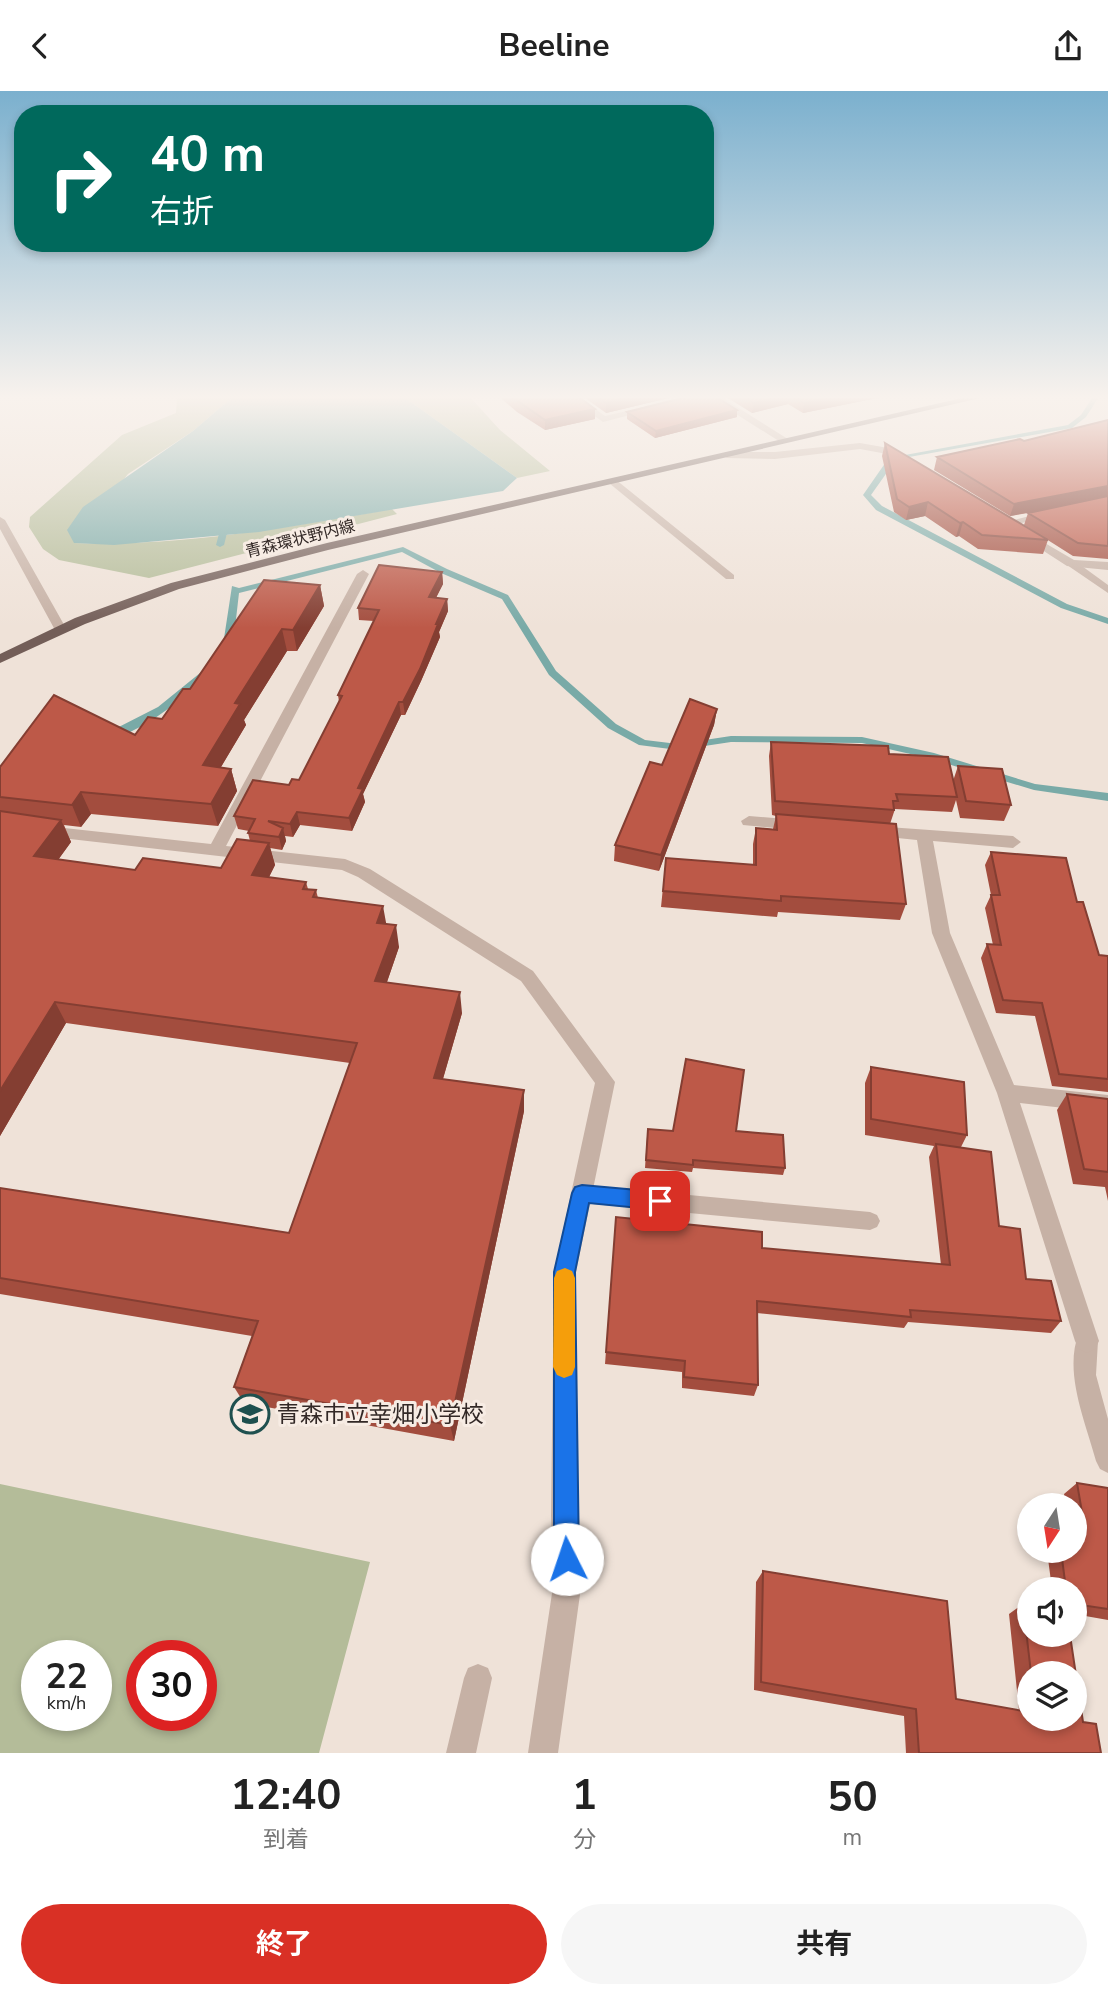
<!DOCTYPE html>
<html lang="ja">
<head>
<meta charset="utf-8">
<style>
	body { margin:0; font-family:"Nunito Sans","Noto Sans JP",sans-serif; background:#f6f6f6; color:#222; height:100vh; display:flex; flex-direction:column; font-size:26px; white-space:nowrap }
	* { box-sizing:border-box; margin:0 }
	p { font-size:23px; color:#767676 }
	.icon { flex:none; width:38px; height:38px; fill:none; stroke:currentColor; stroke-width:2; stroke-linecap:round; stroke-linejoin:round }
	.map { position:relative; height:1662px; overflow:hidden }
	.details { display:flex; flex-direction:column; background:#fff; flex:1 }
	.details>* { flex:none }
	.banner { position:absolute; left:14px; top:14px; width:700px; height:147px; border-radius:28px; box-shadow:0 4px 10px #0003; background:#00695c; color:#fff; overflow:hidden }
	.needle { width:46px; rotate:192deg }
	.controls { position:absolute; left:1017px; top:1402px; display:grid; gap:14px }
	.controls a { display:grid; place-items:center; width:70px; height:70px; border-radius:50%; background:#fff; box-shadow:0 4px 10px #0003; font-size:35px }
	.speed { position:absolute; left:21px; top:1549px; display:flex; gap:14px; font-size:35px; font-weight:700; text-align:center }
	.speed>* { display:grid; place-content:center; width:91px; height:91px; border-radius:50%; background:#fff; box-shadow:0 4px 10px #0003; line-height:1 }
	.speed small { font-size:18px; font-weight:400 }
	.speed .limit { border:10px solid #d22; background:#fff; color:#111 }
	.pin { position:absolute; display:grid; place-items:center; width:60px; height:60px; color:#fff; margin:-30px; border-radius:14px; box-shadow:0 4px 10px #0006 }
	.me { position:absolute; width:77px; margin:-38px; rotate:356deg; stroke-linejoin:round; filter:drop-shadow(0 0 5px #0008) }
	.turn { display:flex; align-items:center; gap:24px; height:147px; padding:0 21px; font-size:32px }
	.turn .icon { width:91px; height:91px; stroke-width:2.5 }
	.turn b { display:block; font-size:49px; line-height:60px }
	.eta { display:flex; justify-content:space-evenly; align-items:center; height:119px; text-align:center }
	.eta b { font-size:42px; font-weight:700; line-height:49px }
	.cta { display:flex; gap:14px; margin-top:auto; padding:14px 21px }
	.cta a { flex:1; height:80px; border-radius:42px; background:#d93025; color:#fff; font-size:28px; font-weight:700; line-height:80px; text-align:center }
	.cta a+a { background:#f6f6f6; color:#222 }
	header { display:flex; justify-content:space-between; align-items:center; height:91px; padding:0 21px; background:#fff; font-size:32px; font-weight:700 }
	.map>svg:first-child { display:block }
	.green { fill:#b4bc99; fill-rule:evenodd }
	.water { fill:#79aaa7 }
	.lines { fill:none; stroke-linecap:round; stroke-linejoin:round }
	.stream { fill:#79aaa7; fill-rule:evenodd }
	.service { fill:#c6b1a5; fill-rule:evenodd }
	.minor { fill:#c6b1a5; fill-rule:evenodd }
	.tertiary { fill:#c6b1a5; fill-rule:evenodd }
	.primary { fill:#735e58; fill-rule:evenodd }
	.wall { fill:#a34d3e; fill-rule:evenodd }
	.shaded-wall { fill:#843e32 }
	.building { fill:#bd5948; stroke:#843e32; stroke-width:2 }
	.route { fill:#1a73e8; stroke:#114b97; stroke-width:2 }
	.slow { fill:#f59e0b }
	.labels { text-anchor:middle; stroke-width:6; stroke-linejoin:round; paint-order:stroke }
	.far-street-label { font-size:16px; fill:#322826; stroke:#f7ece4 }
	.near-poi-label { font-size:23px; fill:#322826; stroke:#f7ece4; text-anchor:start }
</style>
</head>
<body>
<header><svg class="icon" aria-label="back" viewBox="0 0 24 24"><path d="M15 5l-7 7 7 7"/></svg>Beeline<svg class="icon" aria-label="share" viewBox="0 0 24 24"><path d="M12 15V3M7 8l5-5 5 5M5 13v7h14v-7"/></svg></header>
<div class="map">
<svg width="1108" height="1662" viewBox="0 0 1108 1662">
	<rect width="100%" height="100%" fill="#efe2d8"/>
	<path class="green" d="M 161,304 L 235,304 L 193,340 L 128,383 L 74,452 C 181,456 287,436 392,418 L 397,423 L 149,487 L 59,469 L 43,458 L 29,436 L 30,426 L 122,344 L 176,322 L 177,307 Z
		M 401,304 L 468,304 L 500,339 L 550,380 L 517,387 Z
		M 0,1393 L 370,1471 L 319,1662 L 0,1662 ZM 37,1564 L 96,1564 L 96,1624 L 37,1624 ZM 142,1564 L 201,1564 L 201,1624 L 142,1624 Z"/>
	<path class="water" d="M 235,304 L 401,304 L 517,387 L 503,400 L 259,441 L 114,454 L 74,452 L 67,439 L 83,416 L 193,340 Z"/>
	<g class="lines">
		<path class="stream" d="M 1094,304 L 1100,304 L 1086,326 L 1072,337 L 909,366 L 905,364 L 1068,334 L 1081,324 Z
			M 888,368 L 895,370 L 871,404 L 882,415 L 1067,513 L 1108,527 L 1108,533 L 1061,517 L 876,419 L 863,404 Z
			M 223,428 L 230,430 L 224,454 L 220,456 L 216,454 Z
			M 403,456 L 447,478 L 508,504 L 556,580 L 616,633 L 645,649 L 678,653 L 731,645 L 862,646 L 934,662 L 1035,693 L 1108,702 L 1108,710 L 1034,699 L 928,667 L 862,652 L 731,651 L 678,659 L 639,654 L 608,637 L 549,584 L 502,508 L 441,482 L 402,461 L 239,502 L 233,554 L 228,557 L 223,554 L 232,495 L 239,497 Z
			M 205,578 L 210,581 L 208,583 C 190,602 135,649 107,646 L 107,642 L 158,616 Z"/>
		<path class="service" d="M 609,388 L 615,388 L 734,484 L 734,488 L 726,488 L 609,392 Z
			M 0,426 L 5,429 L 67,539 L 65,541 L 57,541 L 55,539 L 0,438 Z
			M 1067,470 L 1075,470 L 1108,494 L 1108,502 L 1067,474 Z
			M 582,1094 L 870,1121 L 877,1124 L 880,1130 L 877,1136 L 870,1139 L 582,1112 L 575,1109 L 572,1103 L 575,1097 Z
			M 1087,1239 L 1095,1242 L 1098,1250 L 1096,1284 L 1108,1328 L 1108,1382 L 1100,1378 L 1096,1370 C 1086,1332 1063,1281 1079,1242 Z"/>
		<path class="minor" d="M 565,304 L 576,304 L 605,325 L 648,315 L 653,318 L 603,331 Z
			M 860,352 L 894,358 L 911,367 L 906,370 L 887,363 L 860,358 L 775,368 L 727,367 L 722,364 L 727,361 L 775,361 Z
			M 1049,420 L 1055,423 L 1053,425 L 1008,435 L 1002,432 Z
			M 1026,441 L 1074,469 L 1108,471 L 1108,479 L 1067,475 L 1022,446 L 1020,444 Z
			M 363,479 L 369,483 L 226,755 L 345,768 L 370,778 L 533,880 L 615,991 L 576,1181 L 577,1425 L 582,1489 L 558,1662 L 528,1662 L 554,1489 L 551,1425 L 554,1181 L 595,992 L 521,890 L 358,786 L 342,779 L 0,740 L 0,730 L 211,753 L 357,483 Z
			M 749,725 L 797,729 L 805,734 L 797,739 L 743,734 L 741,730 Z
			M 874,735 L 1013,745 L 1021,751 L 1013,757 L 933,750 L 950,842 L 1014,994 L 1108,1004 L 1108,1022 L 1020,1012 L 1099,1250 L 1095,1258 L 1087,1262 L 1079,1258 L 1075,1250 L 997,1002 L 932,842 L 917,749 L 868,744 L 866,740 Z
			M 478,1573 L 488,1577 L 492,1587 L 476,1662 L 446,1662 L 464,1587 L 468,1577 Z"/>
		<path class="tertiary" d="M 706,304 L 718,304 L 791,350 L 782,352 Z"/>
		<path class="primary" d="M 975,304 L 993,304 L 328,459 L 179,498 L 85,533 L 0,572 L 0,563 L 75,527 L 171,492 L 327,452 Z"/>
	</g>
	<path class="wall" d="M 497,304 L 576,304 L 595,318 L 595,328 L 545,339 L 517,321 Z
		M 581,304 L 681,304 L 606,322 Z
		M 723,304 L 892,304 L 803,322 L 788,313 L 752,322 Z
		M 627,321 L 737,326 L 655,347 L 627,328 Z
		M 1108,329 L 1108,468 L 1073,465 L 1024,434 L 1028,422 L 1010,425 L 934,379 L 937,366 L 1024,350 Z
		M 885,352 L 1048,449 L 1043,463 L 978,458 L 959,445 L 956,446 L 925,425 L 906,429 L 894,421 L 882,365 Z
		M 442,481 L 443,493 L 436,507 L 447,508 L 448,520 L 439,541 L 440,546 L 421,590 L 405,624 L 401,624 L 363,703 L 365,711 L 352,740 L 300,734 L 293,746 L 285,745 L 286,750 L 282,759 L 270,757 L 275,774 L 269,786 L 306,791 L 308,798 L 316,799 L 318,807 L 386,833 L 399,856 L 387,891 L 462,922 L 443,988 L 524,1020 L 454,1350 L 244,1312 L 234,1296 L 252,1245 L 0,1203 L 0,1097 L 289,1142 L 350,972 L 66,932 L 0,1045 L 0,676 L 135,644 L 162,628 L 190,598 L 320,494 L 324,515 L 297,560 L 287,560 L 244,629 L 246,634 L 221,676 L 231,678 L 237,700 L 218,735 L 91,723 L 81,736 L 64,734 L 71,751 L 58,769 L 135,779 L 221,777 L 250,750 L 248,742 L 249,740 L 238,738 L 234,725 L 299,689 L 339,611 L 338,604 L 374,530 L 359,529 L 358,517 Z
		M 717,618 L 714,634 L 659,780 L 614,770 L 615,754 Z
		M 771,651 L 889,663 L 953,690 L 958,675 L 1011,714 L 1004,730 L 960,727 L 956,709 L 952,721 L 895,718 L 890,733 L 906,813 L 900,829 L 778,821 L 777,826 L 661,816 L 666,767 L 753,774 L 753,753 L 756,737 L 773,738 L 776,725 L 772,724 L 769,665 Z
		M 991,761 L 1077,811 L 1099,864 L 1108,865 L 1108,1001 L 1052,995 L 1035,925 L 996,922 L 981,867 L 987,853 L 993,854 L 985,817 L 991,804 L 985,774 Z
		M 871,976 L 967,1044 L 961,1056 L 999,1135 L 1026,1188 L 1061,1230 L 1051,1242 L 908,1231 L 904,1237 L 757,1222 L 758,1294 L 754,1305 L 682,1297 L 682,1281 L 605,1273 L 616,1126 L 762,1157 L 941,1174 L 929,1066 L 934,1055 L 865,1044 L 865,992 Z
		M 1067,1003 L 1108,1008 L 1108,1110 L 1105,1096 L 1073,1093 L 1057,1019 Z
		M 673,1040 L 736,1040 L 785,1077 L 783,1084 L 693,1077 L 692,1081 L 645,1077 L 647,1046 Z
		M 1077,1392 L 1108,1397 L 1108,1529 L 1074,1523 L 1074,1498 L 1052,1498 L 1047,1460 L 1074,1460 L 1074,1414 L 1066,1414 L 1064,1403 Z
		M 763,1480 L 947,1510 L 956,1608 L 1019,1619 L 1009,1523 L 1023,1513 L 1029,1514 L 1029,1544 L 1070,1544 L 1083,1631 L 1096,1633 L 1101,1662 L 906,1662 L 904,1625 L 754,1599 L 756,1491 ZM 1029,1582 L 1074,1582 L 1074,1628 L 1029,1628 Z"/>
	<path class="shaded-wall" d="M 638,304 L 681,304 L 606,322 L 606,312 Z
		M 785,304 L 790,304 L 788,313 L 752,322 L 754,312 Z
		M 845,304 L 892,304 L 803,322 L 804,312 Z
		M 595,318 L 595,328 L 545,339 L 545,329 Z
		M 737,319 L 737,326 L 655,347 L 656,340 Z
		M 1108,395 L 1108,406 L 1010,425 L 1014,413 Z
		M 928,411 L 925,425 L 906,429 L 909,416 Z
		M 963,431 L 959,445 L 956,446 L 960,432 Z
		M 442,481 L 443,493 L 430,518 L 429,506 Z
		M 320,494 L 324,515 L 297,560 L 293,539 Z
		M 447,508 L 448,520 L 439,541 L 440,546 L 421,590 L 405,624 L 403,611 Z
		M 282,538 L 287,560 L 244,629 L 246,634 L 209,696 L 203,674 L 235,612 Z
		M 399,611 L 401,624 L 363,703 L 365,711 L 352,740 L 349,727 L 358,697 Z
		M 717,618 L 714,634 L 659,780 L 661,764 Z
		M 231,678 L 237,700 L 218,735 L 211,713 Z
		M 81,701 L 91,723 L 81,736 L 72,714 Z
		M 297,721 L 300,734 L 293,746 L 290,733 Z
		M 61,729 L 71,751 L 44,788 L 34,765 Z
		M 283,737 L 286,750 L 282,759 L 279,746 Z
		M 269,752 L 275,774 L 259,806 L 252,784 Z
		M 383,815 L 387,837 L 377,832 Z
		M 396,834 L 399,856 L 380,911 L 375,890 Z
		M 460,901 L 462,922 L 437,1008 L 434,987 Z
		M 55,911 L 66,932 L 0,1045 L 0,1000 Z
		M 524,999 L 524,1020 L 454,1350 L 450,1334 Z"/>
	<path class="building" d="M 509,304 L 576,304 L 595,318 L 545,329 Z
		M 595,304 L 638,304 L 606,312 Z
		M 694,304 L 713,304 L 737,319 L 656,340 L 627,321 Z
		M 741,304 L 785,304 L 754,312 Z
		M 792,304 L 845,304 L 804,312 Z
		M 1108,329 L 1108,395 L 1014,413 L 937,366 L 1020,348 L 1024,350 Z
		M 885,352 L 1048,449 L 982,444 L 963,431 L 960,432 L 928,411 L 909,416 L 897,408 Z
		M 1108,405 L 1108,455 L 1078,452 L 1028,422 Z
		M 379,474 L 442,481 L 429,506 L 447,508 L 436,533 L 438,533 L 420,578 L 403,611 L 399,611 L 358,697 L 363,698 L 349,727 L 297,721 L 290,733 L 268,730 L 283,737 L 279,746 L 248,742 L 255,728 L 234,725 L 253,689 L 289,694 L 292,688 L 299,689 L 342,605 L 338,604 L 379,519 L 358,517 Z
		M 264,489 L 320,494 L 293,539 L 282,538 L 235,612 L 240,613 L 203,674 L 231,678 L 211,713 L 81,701 L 72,714 L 0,706 L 0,676 L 54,604 L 135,644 L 148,626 L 162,628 L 183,598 L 190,598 Z
		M 690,608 L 717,618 L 661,764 L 615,754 L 650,671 L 662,674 Z
		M 771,651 L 888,655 L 889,663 L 948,666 L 957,706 L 896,703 L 898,710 L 893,710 L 894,719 L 775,710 Z
		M 958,675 L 1002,678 L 1011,714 L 966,710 Z
		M 0,720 L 61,729 L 34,765 L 135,779 L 143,767 L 221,777 L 237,748 L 269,752 L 252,784 L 306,791 L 303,798 L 316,799 L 313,806 L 383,815 L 377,832 L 396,834 L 375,890 L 460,901 L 434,987 L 524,999 L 450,1334 L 234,1296 L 258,1230 L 0,1187 L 0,1097 L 289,1142 L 357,952 L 55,911 L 0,1000 Z
		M 776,723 L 896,733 L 906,813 L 781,805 L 781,810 L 663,800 L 666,767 L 756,774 L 756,737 L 777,739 Z
		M 991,761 L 1066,767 L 1077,811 L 1083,811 L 1099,864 L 1108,865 L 1108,988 L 1059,983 L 1042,912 L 1003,909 L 987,853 L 1001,854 L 991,804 L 1000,804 Z
		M 686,968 L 744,979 L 736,1040 L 783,1044 L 785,1077 L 693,1069 L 693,1074 L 646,1069 L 648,1038 L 673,1040 Z
		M 871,976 L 964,991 L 967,1044 L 871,1028 Z
		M 1067,1003 L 1108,1008 L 1108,1081 L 1084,1078 Z
		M 936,1053 L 991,1061 L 999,1135 L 1020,1138 L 1026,1188 L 1051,1190 L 1061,1230 L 910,1219 L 911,1226 L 757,1210 L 758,1294 L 684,1286 L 685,1270 L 606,1261 L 616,1126 L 762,1141 L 762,1157 L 950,1174 Z
		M 1077,1392 L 1108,1397 L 1108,1518 L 1074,1513 L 1074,1498 L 1066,1498 L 1061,1460 L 1074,1460 L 1074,1432 L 1084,1433 Z
		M 763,1480 L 947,1510 L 956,1608 L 1029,1621 L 1029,1628 L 1074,1628 L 1074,1582 L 1031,1582 L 1023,1513 L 1029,1514 L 1029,1544 L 1070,1544 L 1083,1631 L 1096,1633 L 1101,1662 L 919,1662 L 916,1618 L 761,1591 Z"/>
	<linearGradient id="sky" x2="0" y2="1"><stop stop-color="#7bb0ce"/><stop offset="0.57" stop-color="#f8f2ed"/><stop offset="1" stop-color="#f8f2ed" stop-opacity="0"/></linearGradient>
	<rect width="1108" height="537" fill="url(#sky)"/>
	<path class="route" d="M 582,1094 L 660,1101 L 667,1104 L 670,1110 L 667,1117 L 660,1119 L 589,1112 L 575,1181 L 579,1468 L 576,1476 L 567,1480 L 558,1476 L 554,1468 L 554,1181 L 572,1102 L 575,1096 Z"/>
	<path class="slow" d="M 565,1177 L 572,1180 L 575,1187 L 575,1276 L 572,1284 L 564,1287 L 557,1284 L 553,1276 L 554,1187 L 557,1180 Z"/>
	<defs>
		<symbol id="school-ring" viewBox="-11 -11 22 22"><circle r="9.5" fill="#f7ece4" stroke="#1f504f" stroke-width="1.5"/><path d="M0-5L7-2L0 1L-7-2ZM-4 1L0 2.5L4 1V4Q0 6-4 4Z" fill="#1f504f"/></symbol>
	</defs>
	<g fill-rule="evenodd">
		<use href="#school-ring" x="228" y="1301" width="44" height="44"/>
	</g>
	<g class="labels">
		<g class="far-street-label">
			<text transform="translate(300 447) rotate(-14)" y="6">青森環状野内線</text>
		</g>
		<g class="near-poi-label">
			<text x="277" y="1331">青森市立幸畑小学校</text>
		</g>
	</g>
</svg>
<div class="controls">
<a><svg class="needle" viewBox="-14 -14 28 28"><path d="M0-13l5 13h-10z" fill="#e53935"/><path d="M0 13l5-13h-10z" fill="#767676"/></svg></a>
<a><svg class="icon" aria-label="sound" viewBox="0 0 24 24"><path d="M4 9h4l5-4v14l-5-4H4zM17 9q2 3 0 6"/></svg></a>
<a><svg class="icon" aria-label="layers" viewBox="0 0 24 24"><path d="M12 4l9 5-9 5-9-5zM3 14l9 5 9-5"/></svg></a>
</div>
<div class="speed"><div>22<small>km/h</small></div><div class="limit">30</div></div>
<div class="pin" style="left:660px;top:1110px;background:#d93025"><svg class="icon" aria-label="arrive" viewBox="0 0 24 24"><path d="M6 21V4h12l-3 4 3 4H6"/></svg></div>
<svg class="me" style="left:567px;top:1468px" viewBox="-20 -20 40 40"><circle r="19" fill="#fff"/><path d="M0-13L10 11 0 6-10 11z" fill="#1a73e8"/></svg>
<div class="banner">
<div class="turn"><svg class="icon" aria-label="right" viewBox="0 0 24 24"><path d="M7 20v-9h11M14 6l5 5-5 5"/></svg><div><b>40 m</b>右折</div></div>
</div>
</div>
<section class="details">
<div class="eta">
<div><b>12:40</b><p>到着</p></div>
<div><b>1</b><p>分</p></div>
<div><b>50</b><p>m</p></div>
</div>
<div class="cta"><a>終了</a><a>共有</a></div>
</section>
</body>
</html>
